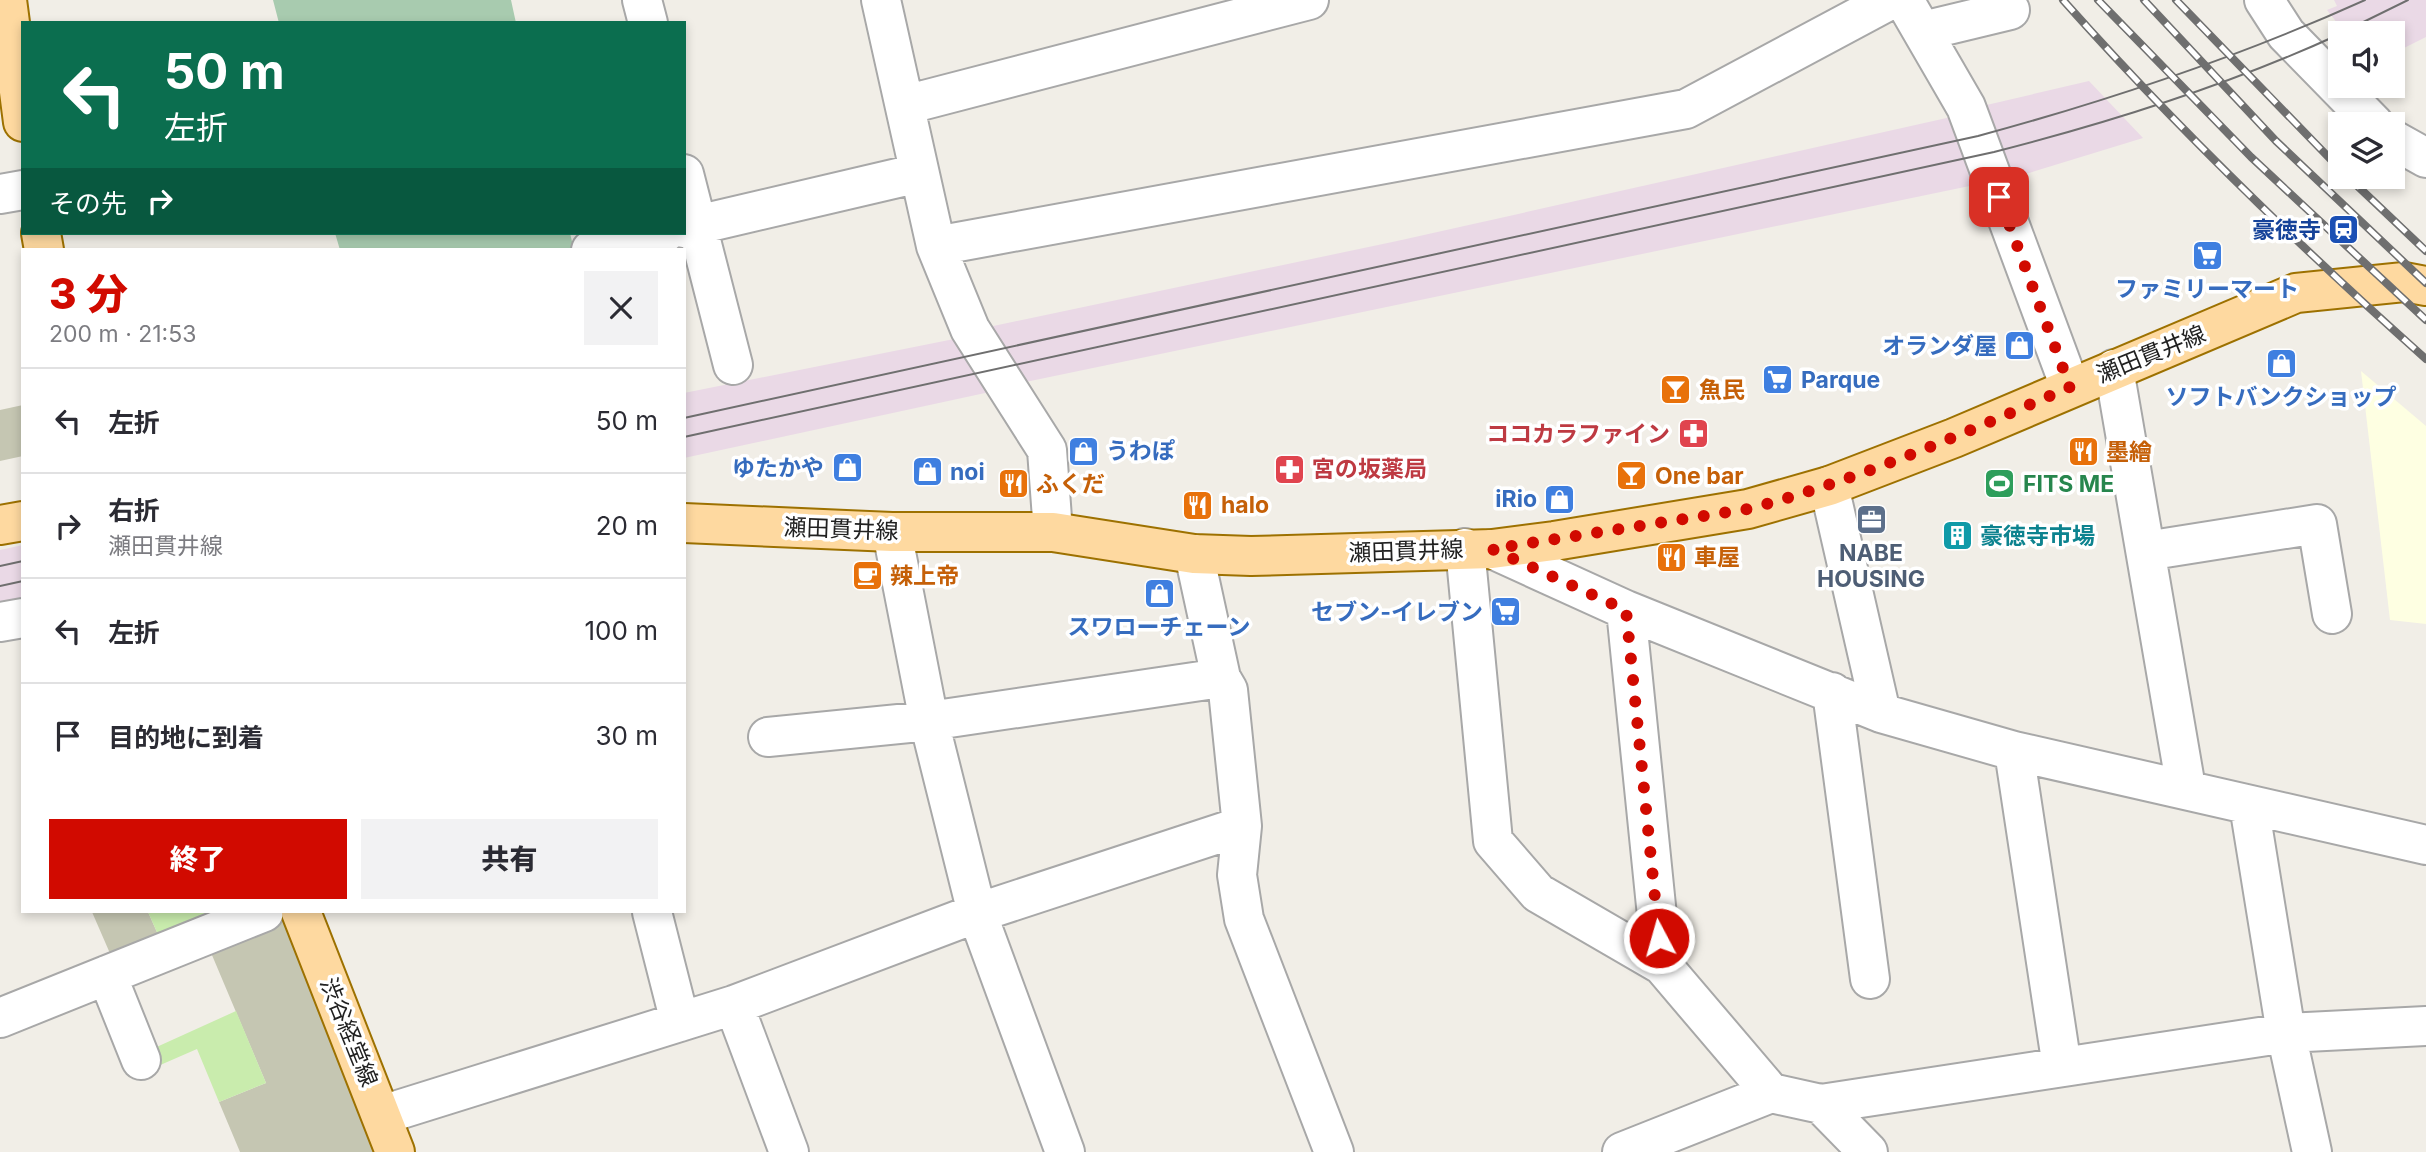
<!DOCTYPE html>
<html lang="ja">
<head>
<meta charset="utf-8">
<style>
	body { margin:0; font-family:Inter,"Noto Sans JP",sans-serif; background:#f2f2f3; color:#2b2b33; height:100vh; display:flex; flex-direction:column; font-size:26px; white-space:nowrap }
	* { box-sizing:border-box; margin:0 }
	p { font-size:23px; color:#7c7c81 }
	.icon { flex:none; width:38px; height:38px; fill:none; stroke:currentColor; stroke-width:2; stroke-linecap:round; stroke-linejoin:round }
	.map { position:relative; flex:1; overflow:hidden }
	.side { position:absolute; left:21px; top:248px; width:665px; height:665px; display:flex; flex-direction:column; background:#fff; border-radius:0px; box-shadow:0 4px 10px #0003 }
	.side>* { flex:none }
	.top-card { position:absolute; left:21px; top:21px; width:665px; height:214px; border-radius:0px; box-shadow:0 4px 10px #0003; background:#0b6e4f; color:#fff; overflow:hidden }
	.fabs { position:absolute; left:2328px; top:21px; display:grid; gap:14px }
	.fabs a { display:grid; place-items:center; width:77px; height:77px; border-radius:0px; background:#fff; box-shadow:0 4px 10px #0003; font-size:35px }
	.pin { position:absolute; display:grid; place-items:center; width:60px; height:60px; color:#fff; margin:-30px; border-radius:14px; box-shadow:0 4px 10px #0006 }
	.me { position:absolute; width:77px; margin:-38px; rotate:354deg; stroke-linejoin:round; filter:drop-shadow(0 0 5px #0008) }
	.turn { display:flex; align-items:center; gap:24px; height:147px; padding:0 28px; font-size:32px }
	.turn .icon { width:91px; height:91px; stroke-width:2.5 }
	.turn b { display:block; font-size:49px; line-height:60px }
	.then { display:flex; align-items:center; height:66px; padding:0 28px; background:#0003; gap:14px; font-size:26px }
	.round { display:grid; place-items:center; flex:none; width:74px; height:74px; border-radius:0px; background:#f2f2f3 }
	.summary { display:flex; align-items:center; justify-content:space-between; height:119px; padding:0 28px }
	h1 { font-size:42px; font-weight:800; line-height:52px; color:#d10a00 }
	.primary-button { display:flex; gap:14px; margin-top:auto; padding:14px 28px }
	.primary-button a { flex:1; height:80px; border-radius:0px; background:#d10a00; color:#fff; font-size:28px; font-weight:800; line-height:80px; text-align:center }
	.primary-button a+a { background:#f2f2f3; color:#2b2b33 }
	ul { padding:0; list-style:none }
	li { display:flex; align-items:center; gap:21px; height:105px; padding:0 28px; border-top:2px solid #e1e1e2 }
	li div { flex:1 }
	li b { display:block; font-size:26px }
	li em { font-style:normal }
	.map>svg:first-child { display:block }
	.industrial { fill:#ead9e6 }
	.education { fill:#feffe2 }
	.construction { fill:#c5c6b2 }
	.grass { fill:#c9ecad }
	.cemetery { fill:#a8cbaf }
	.lines { fill:none; stroke-linecap:round; stroke-linejoin:round }
	.minor-casing { stroke:#a8a8a8; stroke-width:42 }
	.major-casing { stroke:#9d7100; stroke-width:42 }
	.minor { stroke:#fff; stroke-width:38 }
	.major { stroke:#fed9a0; stroke-width:38 }
	.tram { stroke:#6f6f6f; stroke-width:2 }
	.rail-casing { stroke:#6f6f6f; stroke-width:8 }
	.rail { stroke:#fff; stroke-width:5; stroke-dasharray:16; stroke-linecap:butt }
	.route { stroke:#d10a00; stroke-width:12; stroke-dasharray:0 21.6 }
	.labels { text-anchor:middle; stroke-width:7; stroke-linejoin:round; paint-order:stroke }
	.transit-label { font-size:23px; font-weight:bold; fill:#164399; stroke:#fff; text-anchor:end }
	.shop-label { font-size:23px; font-weight:bold; fill:#366cbe; stroke:#fff; text-anchor:end }
	.street-label { font-size:23px; fill:#212121; stroke:#fff }
	.food-label { font-size:23px; font-weight:bold; fill:#c56008; stroke:#fff; text-anchor:start }
	.health-label { font-size:23px; font-weight:bold; fill:#be3a42; stroke:#fff; text-anchor:end }
	.leisure-label { font-size:23px; font-weight:bold; fill:#27864d; stroke:#fff; text-anchor:start }
	.culture-label { font-size:23px; font-weight:bold; fill:#0d838f; stroke:#fff; text-anchor:start }
	.service-label { font-size:23px; font-weight:bold; fill:#4e5e75; stroke:#fff }
</style>
</head>
<body>
<div class="map">
<svg width="2426" height="1152" viewBox="0 0 2426 1152">
	<rect width="100%" height="100%" fill="#f1eee7"/>
	<path class="industrial" d="M 2334,0 L 2426,0 L 2426,37 L 2392,54 L 2392,33 L 2345,33 L 2327,10 L 2337,6 Z
		M 2089,81 L 2143,138 L 2006,180 L 1978,107 Z
		M 1960,115 L 1984,183 L 1016,384 L 984,328 L 1397,241 Z
		M 964,337 L 999,390 L 684,458 L 684,393 Z
		M 23,545 L 23,604 L 0,609 L 0,550 Z"/>
	<path class="education" d="M 2361,371 L 2426,426 L 2426,624 L 2390,620 Z"/>
	<path class="construction" d="M 23,405 L 23,456 L 0,461 L 0,410 Z
		M 92,912 L 148,912 L 160,939 L 112,958 Z
		M 283,917 L 377,1152 L 240,1152 L 219,1102 L 266,1083 L 209,948 Z"/>
	<path class="grass" d="M 148,912 L 214,912 L 160,939 Z
		M 236,1011 L 266,1083 L 219,1102 L 197,1049 L 158,1066 L 150,1050 Z"/>
	<path class="cemetery" d="M 273,0 L 511,0 L 516,23 L 279,23 Z
		M 335,233 L 570,233 L 574,250 L 340,250 Z"/>
	<g class="lines">
		<defs>
			<path id="minor" d="M 642,0 L 648,23
				M 881,0 L 936,246 L 970,329 L 1047,450 L 1053,532
				M 1904,0 L 1966,107 L 2070,387
				M 2264,0 L 2286,34 L 2374,124
				M 1923,31 L 2010,10
				M 905,105 L 1309,0
				M 2392,139 L 2426,158
				M 684,174 L 733,365
				M 0,194 L 23,190
				M 684,228 L 919,173
				M 936,246 L 1686,109 L 1890,0
				M 591,250 L 665,233
				M 2114,369 L 2186,788
				M 1829,486 L 1881,713
				M 892,532 L 929,721 L 977,913 L 1065,1152
				M 1465,548 L 1493,841 L 1538,893 L 1662,965 L 1771,1093
				M 1492,549 L 1626,610 L 1881,713 L 2014,751 L 2426,845
				M 2146,551 L 2317,524 L 2332,614
				M 1194,554 L 1221,678 L 1228,690 L 1242,826 L 1237,875 L 1244,919 L 1334,1152
				M 1626,610 L 1662,965
				M 0,622 L 23,618
				M 1832,692 L 1870,979
				M 768,737 L 929,721 L 1221,678
				M 2014,751 L 2062,1067
				M 2249,805 L 2286,1033 L 2312,1152
				M 652,912 L 680,1022
				M 107,975 L 141,1060
				M 734,1005 L 789,1152
				M 0,1018 L 264,912
				M 1821,1104 L 1868,1152
				M 382,1115 L 734,1005 L 977,913 L 1242,826
				M 1622,1152 L 1771,1093 L 1821,1104 L 2286,1033 L 2426,1026"/>
			<path id="major" d="M 7,0 L 23,122
				M 41,233 L 44,250
				M 684,523 L 892,532 L 1053,532 L 1194,554 L 1251,556 L 1492,549 L 1554,541 L 1748,509 L 1829,486 L 1954,438 L 2296,293 L 2404,282 L 2426,286
				M 0,525 L 23,521
				M 301,912 L 395,1152"/>
		</defs>
		<use href="#minor" class="minor-casing"/>
		<use href="#major" class="major-casing"/>
		<use href="#minor" class="minor"/>
		<use href="#major" class="major"/>
		<path class="tram" d="M 2341,33 L 2408,0
			M 684,418 L 1978,136 C 2111,100 2239,57 2365,0
			M 684,437 L 1994,152 C 2112,122 2229,85 2340,34
			M 0,566 L 23,561
			M 0,586 L 23,581"/>
		<defs>
			<path id="rail" d="M 2063,0 C 2176,127 2299,246 2426,359
				M 2098,0 L 2251,157 L 2426,320
				M 2144,0 L 2276,141 L 2426,283
				M 2176,0 L 2340,169
				M 2348,177 L 2426,251"/>
		</defs>
		<use href="#rail" class="rail-casing"/>
		<use href="#rail" class="rail"/>
	</g>
	<g class="lines">
		<path class="route" d="M 1659,938 L 1626,610 L 1492,549 L 1748,509 C 1859,480 1965,433 2070,387 L 1999,197"/>
	</g>
	<defs>
		<symbol id="station-square" viewBox="-11 -11 22 22"><rect x="-9" y="-9" width="18" height="18" rx="4" fill="#1a4fb4" stroke="#fff"/><path d="M-3-6H3Q5-6 5-4V2Q5 4 3 4L4.5 6H3L1.5 4h-3L-3 6H-4.5L-3 4Q-5 4-5 2V-4Q-5-6-3-6ZM-3.5-4v3h7v-3ZM-3.5 1v1.5H-2V1ZM2 1v1.5H3.5V1Z" fill="#fff"/></symbol>
		<symbol id="supermarket-square" viewBox="-11 -11 22 22"><rect x="-9" y="-9" width="18" height="18" rx="4" fill="#3f7fe0" stroke="#fff"/><path d="M-6-5.5h2.5l.6 2H6L4.5 2H-2.5L-4.4-4H-6ZM-1.5 3.2a1.3 1.3 0 1 0 .1 0ZM3 3.2a1.3 1.3 0 1 0 .1 0Z" fill="#fff"/></symbol>
		<symbol id="shop-square" viewBox="-11 -11 22 22"><rect x="-9" y="-9" width="18" height="18" rx="4" fill="#3f7fe0" stroke="#fff"/><path d="M-5-2.5h2.3a2.7 3.5 0 0 1 5.4 0H5L5.5 6h-11ZM-1.5-2.5h3a1.5 2.3 0 0 0-3 0Z" fill="#fff"/></symbol>
		<symbol id="bar-square" viewBox="-11 -11 22 22"><rect x="-9" y="-9" width="18" height="18" rx="4" fill="#e8710a" stroke="#fff"/><path d="M-6-5H6L.8 .8V4.5H3.5V6h-7V4.5H-.8V.8Z" fill="#fff"/></symbol>
		<symbol id="pharmacy-square" viewBox="-11 -11 22 22"><rect x="-9" y="-9" width="18" height="18" rx="4" fill="#e0444e" stroke="#fff"/><path d="M-2-6h4v4h4v4h-4v4h-4v-4h-4v-4h4Z" fill="#fff"/></symbol>
		<symbol id="restaurant-square" viewBox="-11 -11 22 22"><rect x="-9" y="-9" width="18" height="18" rx="4" fill="#e8710a" stroke="#fff"/><path d="M-5-6h1v4h1v-4h1v4h1v-4h1v5L-1.5 .5V6h-2V.5L-5-1ZM5-6V6H3V1.5H1.5Q1.5-4 5-6Z" fill="#fff"/></symbol>
		<symbol id="stadium-square" viewBox="-11 -11 22 22"><rect x="-9" y="-9" width="18" height="18" rx="4" fill="#2e9e5b" stroke="#fff"/><path d="M0-5a6.5 5 0 1 0 0 10a6.5 5 0 1 0 0-10ZM-3.5-1.8h7v3.6h-7Z" fill="#fff"/></symbol>
		<symbol id="office-square" viewBox="-11 -11 22 22"><rect x="-9" y="-9" width="18" height="18" rx="4" fill="#5c6f8a" stroke="#fff"/><path d="M-6-3h4V-5.5h4V-3h4V5H-6ZM-1-4.5V-3h2v-1.5ZM-6 0V1H6V0Z" fill="#fff"/></symbol>
		<symbol id="building-square" viewBox="-11 -11 22 22"><rect x="-9" y="-9" width="18" height="18" rx="4" fill="#0f9aa8" stroke="#fff"/><path d="M-4-6H4V6H1V3H-1V6H-4ZM-2.5-4.3h1.7v1.8h-1.7ZM.8-4.3h1.7v1.8H.8ZM-2.5-1h1.7V.8h-1.7ZM.8-1h1.7V.8H.8Z" fill="#fff"/></symbol>
		<symbol id="cafe-square" viewBox="-11 -11 22 22"><rect x="-9" y="-9" width="18" height="18" rx="4" fill="#e8710a" stroke="#fff"/><path d="M-5.5-4.5H6V0H3Q3 3.5 0 3.5H-2.5Q-5.5 3.5-5.5 0ZM3-3.2v2h1.7v-2ZM-6 4.5H4V6H-6Z" fill="#fff"/></symbol>
	</defs>
	<g fill-rule="evenodd">
		<use href="#station-square" x="2326" y="212" width="35" height="35"/>
		<use href="#supermarket-square" x="2190" y="238" width="35" height="35"/>
		<use href="#shop-square" x="2002" y="328" width="35" height="35"/>
		<use href="#shop-square" x="2264" y="346" width="35" height="35"/>
		<use href="#supermarket-square" x="1760" y="362" width="35" height="35"/>
		<use href="#bar-square" x="1658" y="372" width="35" height="35"/>
		<use href="#pharmacy-square" x="1676" y="416" width="35" height="35"/>
		<use href="#shop-square" x="1066" y="434" width="35" height="35"/>
		<use href="#restaurant-square" x="2066" y="434" width="35" height="35"/>
		<use href="#shop-square" x="830" y="450" width="35" height="35"/>
		<use href="#pharmacy-square" x="1272" y="452" width="35" height="35"/>
		<use href="#shop-square" x="910" y="454" width="35" height="35"/>
		<use href="#bar-square" x="1614" y="458" width="35" height="35"/>
		<use href="#restaurant-square" x="996" y="466" width="35" height="35"/>
		<use href="#stadium-square" x="1982" y="466" width="35" height="35"/>
		<use href="#shop-square" x="1542" y="482" width="35" height="35"/>
		<use href="#restaurant-square" x="1180" y="488" width="35" height="35"/>
		<use href="#office-square" x="1854" y="502" width="35" height="35"/>
		<use href="#building-square" x="1940" y="518" width="35" height="35"/>
		<use href="#restaurant-square" x="1654" y="540" width="35" height="35"/>
		<use href="#cafe-square" x="850" y="558" width="35" height="35"/>
		<use href="#shop-square" x="1142" y="576" width="35" height="35"/>
		<use href="#supermarket-square" x="1488" y="594" width="35" height="35"/>
	</g>
	<g class="labels">
		<g class="transit-label">
			<text x="2321" y="238">豪徳寺</text>
		</g>
		<g class="shop-label">
			<text x="2207" y="297" text-anchor="middle">ファミリーマート</text>
			<text x="1997" y="354">オランダ屋</text>
			<text x="1801" y="388" text-anchor="start">Parque</text>
			<text x="2281" y="405" text-anchor="middle">ソフトバンクショップ</text>
			<text x="1106" y="459" text-anchor="start">うわぽ</text>
			<text x="824" y="476">ゆたかや</text>
			<text x="950" y="480" text-anchor="start">noi</text>
			<text x="1537" y="507">iRio</text>
			<text x="1483" y="620">セブン-イレブン</text>
			<text x="1159" y="635" text-anchor="middle">スワローチェーン</text>
		</g>
		<g class="street-label">
			<text transform="translate(2151 354) rotate(-22)" y="8">瀬田貫井線</text>
			<text transform="translate(841 529) rotate(2)" y="8">瀬田貫井線</text>
			<text transform="translate(1406 551) rotate(-2)" y="8">瀬田貫井線</text>
			<text transform="translate(349 1032) rotate(68)" y="8">渋谷経堂線</text>
		</g>
		<g class="food-label">
			<text x="1699" y="398">魚民</text>
			<text x="2106" y="460">墨繪</text>
			<text x="1655" y="484">One bar</text>
			<text x="1036" y="492">ふくだ</text>
			<text x="1221" y="513">halo</text>
			<text x="1694" y="565">車屋</text>
			<text x="890" y="584">辣上帝</text>
		</g>
		<g class="health-label">
			<text x="1670" y="442">ココカラファイン</text>
			<text x="1312" y="477" text-anchor="start">宮の坂薬局</text>
		</g>
		<g class="leisure-label">
			<text x="2023" y="492">FITS ME</text>
		</g>
		<g class="culture-label">
			<text x="1980" y="544">豪徳寺市場</text>
		</g>
		<g class="service-label">
			<text x="1871" y="561">NABE<tspan x="1871" dy="26">HOUSING</tspan></text>
		</g>
	</g>
</svg>
<div class="fabs">
<a><svg class="icon" aria-label="sound" viewBox="0 0 24 24"><path d="M4 9h4l5-4v14l-5-4H4zM17 9q2 3 0 6"/></svg></a>
<a><svg class="icon" aria-label="layers" viewBox="0 0 24 24"><path d="M12 4l9 5-9 5-9-5zM3 14l9 5 9-5"/></svg></a>
</div>
<div class="pin" style="left:1999px;top:197px;background:#d93025"><svg class="icon" aria-label="arrive" viewBox="0 0 24 24"><path d="M6 21V4h12l-3 4 3 4H6"/></svg></div>
<svg class="me" style="left:1659px;top:938px" viewBox="-20 -20 40 40"><circle r="17" fill="#d10a00" stroke="#fff" stroke-width="3"/><path d="M0-11L8 9 0 5-8 9z" fill="#fff"/></svg>
<div class="top-card">
<div class="turn"><svg class="icon" aria-label="left" viewBox="0 0 24 24"><path d="M17 20v-9H6M10 6l-5 5 5 5"/></svg><div><b>50 m</b>左折</div></div>
<div class="then">その先<svg class="icon" aria-label="right" viewBox="0 0 24 24"><path d="M7 20v-9h11M14 6l5 5-5 5"/></svg></div>
</div>
<section class="side">
<div class="summary"><div><h1>3 分</h1><p>200 m · 21:53</p></div><a class="round"><svg class="icon" aria-label="close" viewBox="0 0 24 24"><path d="M6 6l12 12M18 6L6 18"/></svg></a></div>
<ul>
<li><svg class="icon" aria-label="left" viewBox="0 0 24 24"><path d="M17 20v-9H6M10 6l-5 5 5 5"/></svg><div><b>左折</b></div><em>50 m</em></li>
<li><svg class="icon" aria-label="right" viewBox="0 0 24 24"><path d="M7 20v-9h11M14 6l5 5-5 5"/></svg><div><b>右折</b><p>瀬田貫井線</p></div><em>20 m</em></li>
<li><svg class="icon" aria-label="left" viewBox="0 0 24 24"><path d="M17 20v-9H6M10 6l-5 5 5 5"/></svg><div><b>左折</b></div><em>100 m</em></li>
<li><svg class="icon" aria-label="arrive" viewBox="0 0 24 24"><path d="M6 21V4h12l-3 4 3 4H6"/></svg><div><b>目的地に到着</b></div><em>30 m</em></li>
</ul>
<div class="primary-button"><a>終了</a><a>共有</a></div>
</section>
</div>
</body>
</html>
